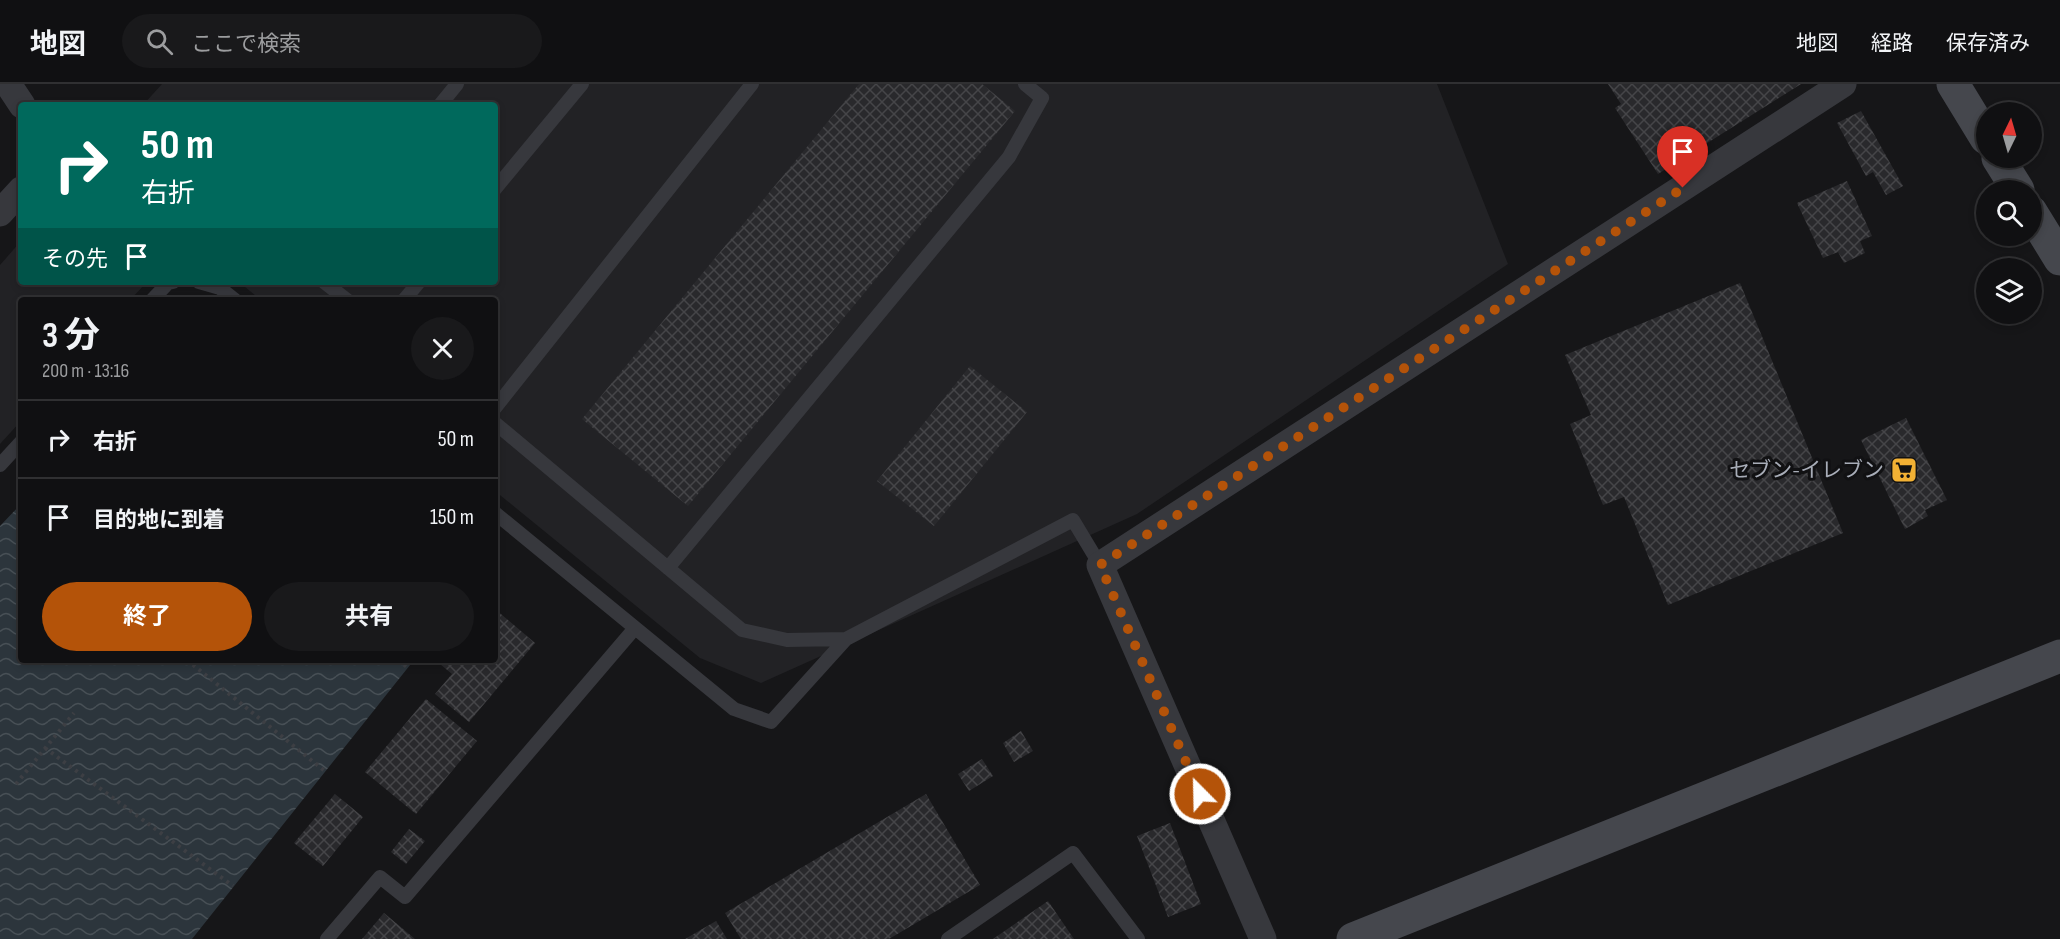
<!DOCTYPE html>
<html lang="ja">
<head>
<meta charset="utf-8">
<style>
	body { margin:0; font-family:"Sofia Sans Condensed","Noto Sans JP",sans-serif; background:#19191b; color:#f1f3f6; height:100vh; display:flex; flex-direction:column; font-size:22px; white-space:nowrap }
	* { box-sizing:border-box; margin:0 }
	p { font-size:20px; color:#9c9d9f }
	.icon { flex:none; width:33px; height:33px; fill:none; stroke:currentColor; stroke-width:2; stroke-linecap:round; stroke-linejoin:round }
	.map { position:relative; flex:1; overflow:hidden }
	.drawer { position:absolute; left:18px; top:213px; width:480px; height:366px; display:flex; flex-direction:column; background:#101012; border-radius:6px; box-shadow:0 3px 9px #0003,0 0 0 2px #303032 }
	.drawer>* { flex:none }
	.hud { position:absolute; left:18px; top:18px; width:480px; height:183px; border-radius:6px; box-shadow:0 3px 9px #0003,0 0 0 2px #303032; background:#00695c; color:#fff; overflow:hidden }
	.needle { width:39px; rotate:5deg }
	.controls { position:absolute; left:1976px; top:18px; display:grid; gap:12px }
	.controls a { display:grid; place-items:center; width:66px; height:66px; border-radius:50%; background:#101012; box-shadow:0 3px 9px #0003,0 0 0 2px #303032; font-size:30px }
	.pin { position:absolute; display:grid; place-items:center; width:51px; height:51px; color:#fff; margin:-62px -26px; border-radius:50% 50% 50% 0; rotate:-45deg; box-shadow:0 0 6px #0007 }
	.pin .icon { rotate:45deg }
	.me { position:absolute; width:66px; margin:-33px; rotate:337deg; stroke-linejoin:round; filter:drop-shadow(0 0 4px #0008) }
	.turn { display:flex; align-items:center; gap:21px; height:126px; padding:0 24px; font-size:27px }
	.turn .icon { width:78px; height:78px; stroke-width:2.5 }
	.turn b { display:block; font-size:42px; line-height:51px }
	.then { display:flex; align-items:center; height:57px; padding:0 24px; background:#0003; gap:12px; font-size:22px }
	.round { display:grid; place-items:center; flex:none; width:63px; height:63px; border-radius:32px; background:#19191b }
	.overview { display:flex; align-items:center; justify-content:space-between; height:102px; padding:0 24px }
	h1 { font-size:36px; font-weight:700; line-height:45px }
	.cta { display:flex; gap:12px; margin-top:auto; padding:12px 24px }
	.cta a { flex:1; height:69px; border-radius:36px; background:#b45309; color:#fff; font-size:24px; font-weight:700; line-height:69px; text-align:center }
	.cta a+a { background:#19191b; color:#f1f3f6 }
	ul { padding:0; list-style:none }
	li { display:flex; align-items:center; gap:18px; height:78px; padding:0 24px; border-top:2px solid #303032 }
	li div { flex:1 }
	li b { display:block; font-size:22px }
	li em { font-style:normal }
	header { display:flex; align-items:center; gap:36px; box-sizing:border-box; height:84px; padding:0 30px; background:#101012; border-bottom:2px solid #303032 }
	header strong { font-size:28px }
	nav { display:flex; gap:33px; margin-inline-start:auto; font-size:21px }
	.search { width:420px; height:54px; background:#19191b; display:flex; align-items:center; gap:15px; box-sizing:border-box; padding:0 21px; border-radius:33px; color:#9c9d9f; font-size:22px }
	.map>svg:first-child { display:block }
	.built { fill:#222225 }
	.water { fill:url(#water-waves) }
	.building { fill:url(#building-cross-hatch) }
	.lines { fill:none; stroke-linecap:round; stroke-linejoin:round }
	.path { stroke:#3d3f44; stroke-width:4; stroke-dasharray:3 4.5; stroke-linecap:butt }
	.lane { stroke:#37383d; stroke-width:14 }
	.street { stroke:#37383d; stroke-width:27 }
	.secondary { stroke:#45474d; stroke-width:33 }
	.route { stroke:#b45309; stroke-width:10; stroke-dasharray:0 18 }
	.labels { text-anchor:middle; stroke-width:6; stroke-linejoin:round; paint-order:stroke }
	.poi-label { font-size:21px; fill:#a8adb8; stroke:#111113; text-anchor:end }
</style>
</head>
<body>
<header>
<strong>地図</strong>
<div class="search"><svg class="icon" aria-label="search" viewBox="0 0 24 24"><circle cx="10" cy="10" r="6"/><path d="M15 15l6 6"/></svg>ここで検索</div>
<nav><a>地図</a><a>経路</a><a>保存済み</a></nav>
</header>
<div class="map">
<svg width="2060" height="855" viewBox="0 0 2060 855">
	<defs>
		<pattern id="water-waves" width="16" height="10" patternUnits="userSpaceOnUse" patternTransform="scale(1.5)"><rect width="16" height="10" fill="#2c353c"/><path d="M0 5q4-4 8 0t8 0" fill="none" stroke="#485056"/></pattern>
		<pattern id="building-cross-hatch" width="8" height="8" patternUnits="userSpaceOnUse" patternTransform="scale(1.5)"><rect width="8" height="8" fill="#29292c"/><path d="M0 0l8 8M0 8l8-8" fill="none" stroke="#454548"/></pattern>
	</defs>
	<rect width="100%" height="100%" fill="#161618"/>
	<path class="built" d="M 162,0 L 1437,0 L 1508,180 L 1137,430 L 761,599 L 700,574 L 495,407 L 495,216 L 261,216 L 239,198 L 495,198 L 495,21 L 143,21 Z
		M 21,157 L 21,198 L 147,198 L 130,216 L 21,216 L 21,337 L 0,360 L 0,181 Z"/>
	<path class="water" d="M 21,420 L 21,576 L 414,576 L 192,855 L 0,855 L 0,442 Z"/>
	<path class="building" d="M 859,0 L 982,0 L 1015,27 L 688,422 L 582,335 Z
		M 1608,0 L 1801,0 L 1658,90 L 1615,24 L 1621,20 Z
		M 1861,27 L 1903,102 L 1886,111 L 1873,88 L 1866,92 L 1837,39 Z
		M 1847,97 L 1872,152 L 1860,157 L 1865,169 L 1844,179 L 1838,168 L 1823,174 L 1797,119 Z
		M 1740,199 L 1843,449 L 1668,521 L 1624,413 L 1603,421 L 1570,340 L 1591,331 L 1565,271 Z
		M 970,282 L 1027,328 L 934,442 L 877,397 Z
		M 1906,334 L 1947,416 L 1925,426 L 1928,432 L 1905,445 L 1861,356 Z
		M 495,525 L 535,559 L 469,638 L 435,610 L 452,590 L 440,580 L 443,576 L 495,576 Z
		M 426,615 L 477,657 L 416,730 L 365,688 Z
		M 1021,647 L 1033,667 L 1014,678 L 1003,659 Z
		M 982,675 L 993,692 L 969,707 L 958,690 Z
		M 335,710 L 363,733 L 323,782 L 294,759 Z
		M 926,710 L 980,801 L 889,855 L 741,855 L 725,829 Z
		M 1170,739 L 1201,820 L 1168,833 L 1137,752 Z
		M 409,745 L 425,757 L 406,780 L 391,768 Z
		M 1048,817 L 1074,855 L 993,855 Z
		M 384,829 L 415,855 L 362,855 Z
		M 716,837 L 727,855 L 685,855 Z"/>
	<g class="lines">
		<path class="path" d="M 187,576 L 326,688
			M 398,576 L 408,584
			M 45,664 L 233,802
			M 16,700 L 74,629"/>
		<path class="lane" d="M 440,21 L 457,0
			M 495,105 L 582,0
			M 199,198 L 220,204 L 235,216
			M 324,198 L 347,216
			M 152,216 L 168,199 L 173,198
			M 404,216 L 419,198
			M 495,324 L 752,0
			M 495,339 L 742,546 L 787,556 L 846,555 L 1073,436 L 1100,481
			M 0,381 L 21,358
			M 495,429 L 734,625 L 771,638 L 846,555
			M 668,484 L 1009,73 L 1042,14 L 1025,0
			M 327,855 L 380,793 L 405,813 L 635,544
			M 948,855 L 1073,769 L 1138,855"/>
		<path class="street" d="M 8,0 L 22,21
			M 0,129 L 21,106
			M 1263,855 L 1100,481 L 1843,0"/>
		<path class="secondary" d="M 1953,0 L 1986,54
			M 1998,74 L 2018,106
			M 2031,128 L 2060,175
			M 1353,855 L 2060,572"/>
	</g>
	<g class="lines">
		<path class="route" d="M 1200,710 L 1100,481 L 1683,104"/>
	</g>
	<defs>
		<symbol id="supermarket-square" viewBox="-11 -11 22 22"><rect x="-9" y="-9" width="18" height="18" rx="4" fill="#f2b134" stroke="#111113"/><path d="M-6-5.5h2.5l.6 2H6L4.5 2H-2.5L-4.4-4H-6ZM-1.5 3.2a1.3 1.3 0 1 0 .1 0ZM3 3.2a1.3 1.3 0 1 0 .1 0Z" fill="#111"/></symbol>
	</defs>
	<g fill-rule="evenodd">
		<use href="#supermarket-square" x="1889" y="371" width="30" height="30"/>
	</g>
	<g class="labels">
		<g class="poi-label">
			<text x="1884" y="393">セブン-イレブン</text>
		</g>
	</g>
</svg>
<div class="controls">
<a><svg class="needle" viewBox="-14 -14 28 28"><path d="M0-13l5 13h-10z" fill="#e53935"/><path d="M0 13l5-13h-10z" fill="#9c9d9f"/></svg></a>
<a><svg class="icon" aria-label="search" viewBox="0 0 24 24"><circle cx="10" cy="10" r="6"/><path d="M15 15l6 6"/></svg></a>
<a><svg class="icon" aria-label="layers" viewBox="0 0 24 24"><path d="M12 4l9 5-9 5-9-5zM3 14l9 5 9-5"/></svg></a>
</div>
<div class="pin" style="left:1683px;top:104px;background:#d93025"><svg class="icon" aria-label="arrive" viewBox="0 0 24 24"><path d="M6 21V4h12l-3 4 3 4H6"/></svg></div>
<svg class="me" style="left:1200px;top:710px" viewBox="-20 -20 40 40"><circle r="17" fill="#b45309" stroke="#fff" stroke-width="3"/><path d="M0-11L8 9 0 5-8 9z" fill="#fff"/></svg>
<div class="hud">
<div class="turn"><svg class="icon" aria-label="right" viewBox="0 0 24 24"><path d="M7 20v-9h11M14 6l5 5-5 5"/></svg><div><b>50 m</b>右折</div></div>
<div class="then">その先<svg class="icon" aria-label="arrive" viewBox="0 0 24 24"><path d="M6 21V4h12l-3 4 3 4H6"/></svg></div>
</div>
<section class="drawer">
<div class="overview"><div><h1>3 分</h1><p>200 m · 13:16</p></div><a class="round"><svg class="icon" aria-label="close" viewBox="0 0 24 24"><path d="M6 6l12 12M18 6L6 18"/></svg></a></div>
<ul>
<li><svg class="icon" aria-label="right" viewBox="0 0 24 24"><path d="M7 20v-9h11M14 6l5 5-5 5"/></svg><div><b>右折</b></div><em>50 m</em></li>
<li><svg class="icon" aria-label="arrive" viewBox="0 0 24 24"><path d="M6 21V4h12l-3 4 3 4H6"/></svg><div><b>目的地に到着</b></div><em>150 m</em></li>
</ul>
<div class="cta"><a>終了</a><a>共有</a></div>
</section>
</div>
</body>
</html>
